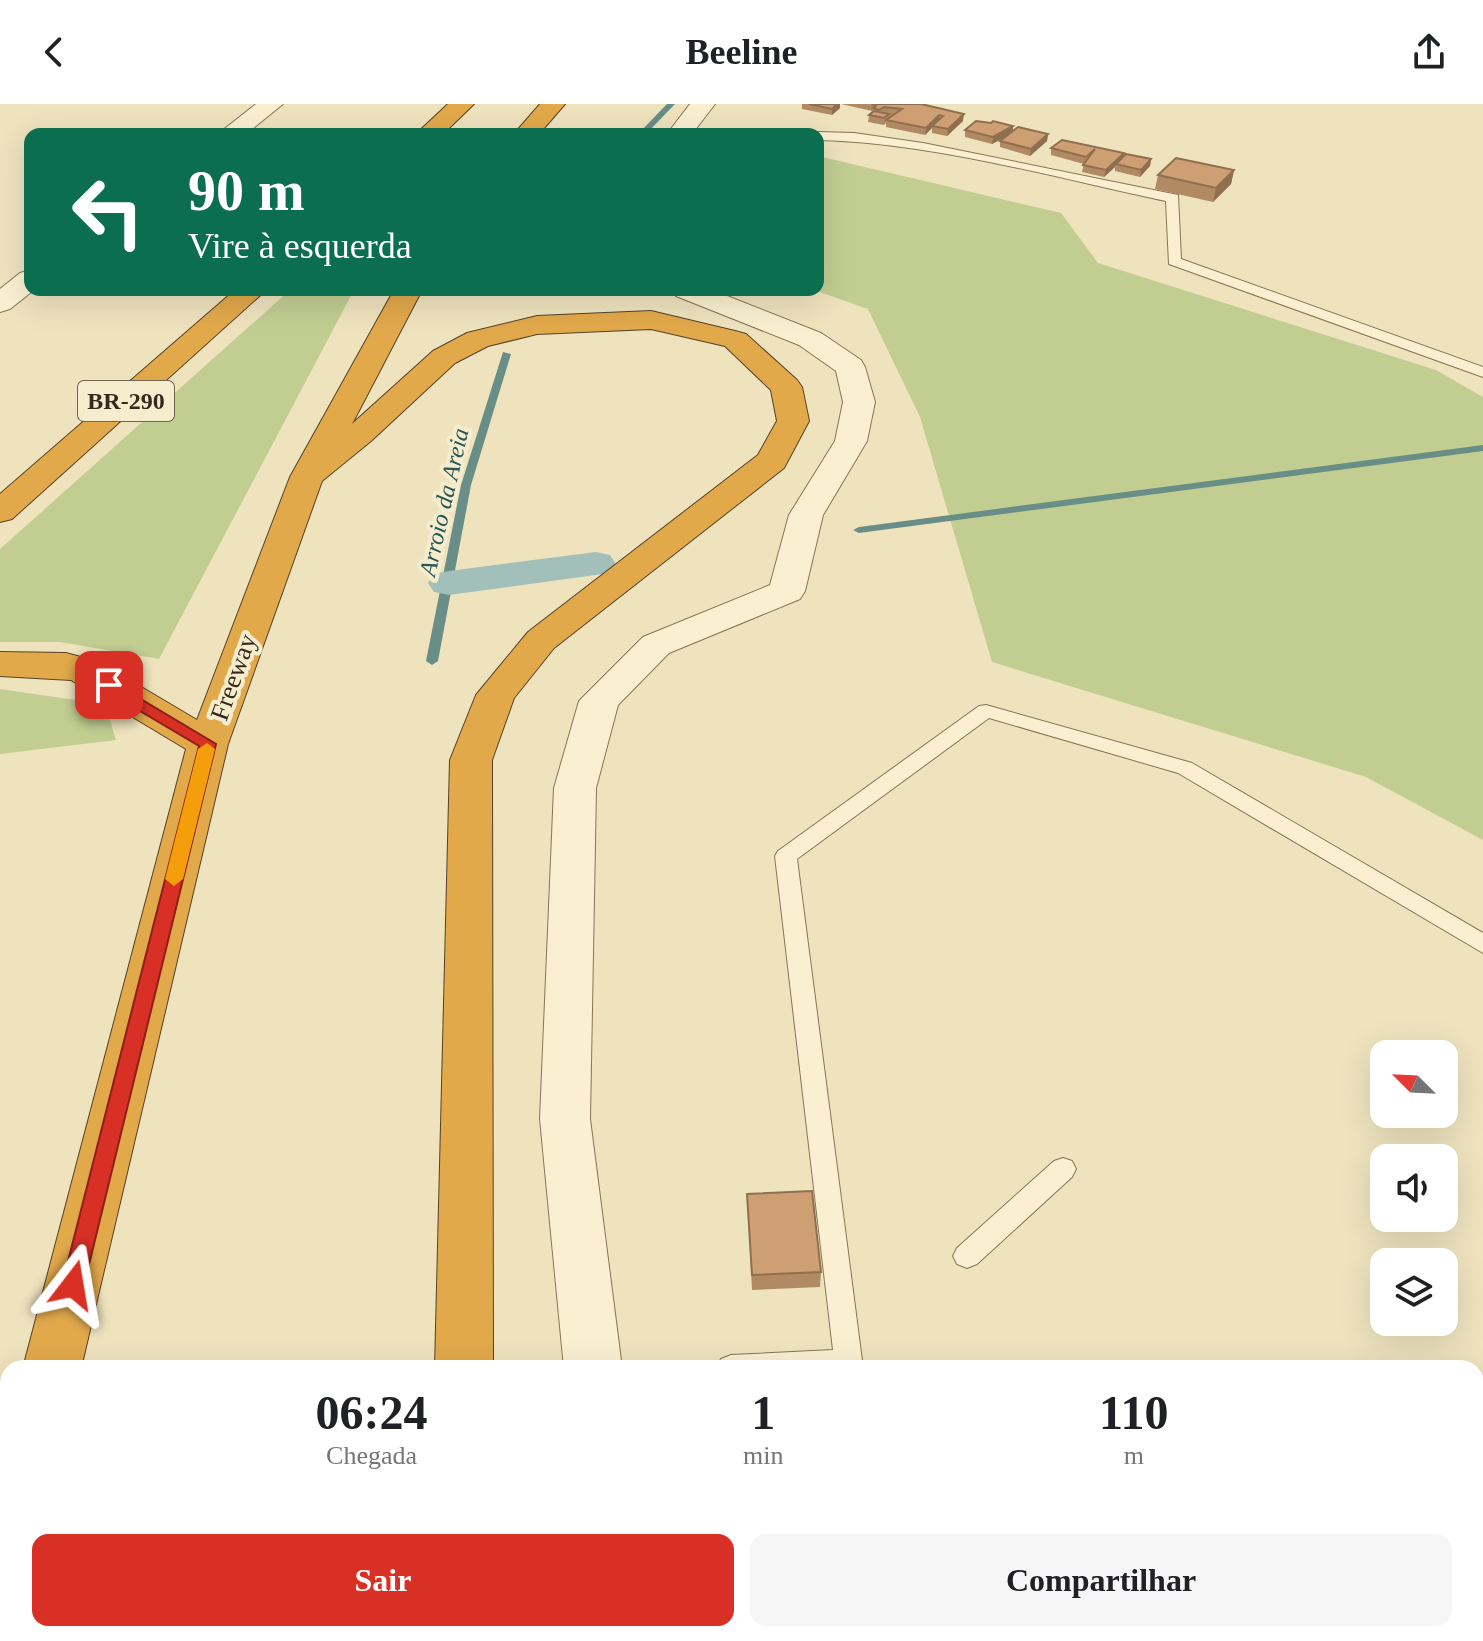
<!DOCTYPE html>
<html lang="pt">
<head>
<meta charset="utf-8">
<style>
	body { margin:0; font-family:"Times New Roman",serif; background:#f6f6f6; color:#202124; height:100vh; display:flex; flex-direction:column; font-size:30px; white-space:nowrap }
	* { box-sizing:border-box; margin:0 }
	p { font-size:26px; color:#757577 }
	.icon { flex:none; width:44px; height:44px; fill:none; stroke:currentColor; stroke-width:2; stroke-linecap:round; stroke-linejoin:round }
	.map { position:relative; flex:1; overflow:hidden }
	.drawer { position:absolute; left:0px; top:1256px; width:1484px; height:282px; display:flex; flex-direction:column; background:#fff; border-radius:24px 24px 0 0; box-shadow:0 8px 32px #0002 }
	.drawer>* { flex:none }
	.hud { position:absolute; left:24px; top:24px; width:800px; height:168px; border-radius:16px; box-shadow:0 8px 32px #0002; background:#0b6e4f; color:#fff; overflow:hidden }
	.needle { width:52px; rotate:294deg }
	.buttons { position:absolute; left:1370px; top:936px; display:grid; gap:16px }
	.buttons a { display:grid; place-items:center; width:88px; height:88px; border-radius:16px; background:#fff; box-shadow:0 8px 32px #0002; font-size:40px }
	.pin { position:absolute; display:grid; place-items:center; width:68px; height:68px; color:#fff; margin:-34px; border-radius:16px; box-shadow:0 4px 12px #0006 }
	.me { position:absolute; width:88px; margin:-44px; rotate:14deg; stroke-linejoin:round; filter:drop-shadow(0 0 6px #0008) }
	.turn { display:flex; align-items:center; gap:28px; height:168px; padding:0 32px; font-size:36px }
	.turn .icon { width:104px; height:104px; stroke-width:2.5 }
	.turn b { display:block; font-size:56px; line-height:68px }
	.eta { display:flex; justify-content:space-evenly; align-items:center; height:136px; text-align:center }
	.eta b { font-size:48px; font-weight:600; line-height:56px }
	.cta { display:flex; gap:16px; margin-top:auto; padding:16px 32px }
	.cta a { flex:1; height:92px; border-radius:16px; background:#d93025; color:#fff; font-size:32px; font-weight:600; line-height:92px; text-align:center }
	.cta a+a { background:#f6f6f6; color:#202124 }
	header { display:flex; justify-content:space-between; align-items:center; height:104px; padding:0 32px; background:#fff; font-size:36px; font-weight:600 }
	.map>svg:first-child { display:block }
	.green { fill:#c2cd92 }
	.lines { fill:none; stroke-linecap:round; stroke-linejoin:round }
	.stream { fill:#698e87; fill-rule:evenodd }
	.canal { fill:#a2c0b9; fill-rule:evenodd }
	.service-casing { stroke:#887456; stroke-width:2 }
	.minor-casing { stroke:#887456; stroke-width:2 }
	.tertiary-casing { stroke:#887456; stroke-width:2 }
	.motorway-casing { stroke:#55412b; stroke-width:2 }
	.service { fill:#faf0d1; fill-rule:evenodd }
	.minor { fill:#faf0d1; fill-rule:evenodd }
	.tertiary { fill:#faf0d1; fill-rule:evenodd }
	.motorway { fill:#e2a94b; fill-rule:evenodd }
	.wall { fill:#b18963 }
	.shaded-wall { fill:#906f50 }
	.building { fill:#ce9f73; stroke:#906f50; stroke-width:2 }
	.route { fill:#d93025; stroke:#8d1f18; stroke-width:2 }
	.slow { fill:#f59e0b }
	.labels { text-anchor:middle; stroke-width:8; stroke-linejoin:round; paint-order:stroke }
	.shield { fill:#f6edce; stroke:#706451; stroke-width:2 }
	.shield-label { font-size:24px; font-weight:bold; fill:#372a1c }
	.far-water-label { font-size:24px; font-style:italic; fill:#2a5757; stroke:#f6edce }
	.street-label { font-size:26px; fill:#372a1c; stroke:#f6edce }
</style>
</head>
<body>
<header><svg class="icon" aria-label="back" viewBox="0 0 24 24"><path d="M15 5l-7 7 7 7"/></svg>Beeline<svg class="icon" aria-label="share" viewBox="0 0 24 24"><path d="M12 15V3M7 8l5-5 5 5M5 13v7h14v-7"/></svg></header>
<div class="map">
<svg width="1483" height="1537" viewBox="0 0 1483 1537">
	<rect width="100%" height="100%" fill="#efe3be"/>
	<path class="green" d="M 818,52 L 1061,109 L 1098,159 L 1436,266 L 1483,293 L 1483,736 L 1366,673 L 992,558 L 920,313 L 868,205 L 814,186 L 818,186 Z
		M 290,186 L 354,186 L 159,555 L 60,538 L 0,538 L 0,445 Z
		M 0,585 L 76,596 L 110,616 L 116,636 L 0,650 Z"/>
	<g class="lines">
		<path class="stream" d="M 667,0 L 675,0 L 646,30 L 638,30 Z
			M 503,248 L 511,250 L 471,381 L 438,557 L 432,561 L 426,557 L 461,381 Z
			M 1483,341 L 1483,347 L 859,429 L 853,426 L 859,423 Z"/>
		<path class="canal" d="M 596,448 L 610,451 L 616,460 L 610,469 L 449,491 L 434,488 L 428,479 L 434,470 L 449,467 Z"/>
		<defs>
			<path id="service" d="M 747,26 L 753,27 L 755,30 L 741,30 Z
				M 818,28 L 854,29 L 923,39 L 1178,91 L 1181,155 L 1483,263 L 1483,273 L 1169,160 L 1166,97 C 1053,73 933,39 818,36 L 818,30 L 813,30 Z
				M 986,601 L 1192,659 L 1483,829 L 1483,849 L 1178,669 L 989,614 L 797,755 L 863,1264 L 717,1264 L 721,1255 L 731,1251 L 833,1246 L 775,752 L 778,747 L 979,602 Z
				M 1063,1054 L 1072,1057 L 1076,1065 L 1072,1073 L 977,1160 L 967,1164 L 957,1160 L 953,1152 L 957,1144 L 1054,1057 Z
				M 869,1530 L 901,1530 L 902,1537 L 870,1537 Z"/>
			<path id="minor" d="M 256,0 L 283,0 L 246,30 L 218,30 Z
				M 690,0 L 715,0 L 692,30 L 667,30 Z
				M 30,166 L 30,186 L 34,186 L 10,205 L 0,208 L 0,185 L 20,169 Z
				M 672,186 L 712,186 L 821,229 L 861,256 L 865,263 L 875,298 L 867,337 L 823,411 L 805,487 L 800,495 L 669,549 L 618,601 L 596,684 L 590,1015 L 622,1264 L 564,1264 L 540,1015 L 554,684 L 579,597 L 643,533 L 770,481 L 789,411 L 835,337 L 843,298 L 836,267 L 799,241 L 676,192 Z"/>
			<path id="tertiary" d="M 421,1530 L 485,1530 L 485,1537 L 421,1537 Z
				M 565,1530 L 629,1530 L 629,1537 L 565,1537 Z"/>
			<path id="motorway" d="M 448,0 L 474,0 L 443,30 L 416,30 Z
				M 540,0 L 565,0 L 539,30 L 514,30 Z
				M 235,186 L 266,186 L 12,415 L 0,418 L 0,390 Z
				M 394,186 L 422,186 L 352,320 L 433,247 L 467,229 L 537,212 L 651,207 L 735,227 L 746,230 L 797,276 L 802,283 L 809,317 L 784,364 L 554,544 L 514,594 L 492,656 L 493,1264 L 435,1264 L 450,656 L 476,591 L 528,528 L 758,351 L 777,317 L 771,286 L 725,242 L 651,225 L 537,230 L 488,242 L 455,259 L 371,337 L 322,377 L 228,640 L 81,1264 L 23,1264 L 186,645 L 71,576 L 0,572 L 0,548 L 66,549 L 99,558 L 197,616 L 290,373 Z
				M 8,1408 L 8,1498 L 0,1501 L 0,1412 Z"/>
		</defs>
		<use href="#service" class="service-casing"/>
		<use href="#minor" class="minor-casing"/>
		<use href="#tertiary" class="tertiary-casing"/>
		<use href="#motorway" class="motorway-casing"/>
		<use href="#service" class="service"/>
		<use href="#minor" class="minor"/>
		<use href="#tertiary" class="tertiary"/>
		<use href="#motorway" class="motorway"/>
	</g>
	<path class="wall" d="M 802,0 L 840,0 L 840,4 L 832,11 L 802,5 Z
		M 841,0 L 921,0 L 963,17 L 947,32 L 932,29 L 932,24 L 925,31 L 886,23 L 886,19 L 884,21 L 868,18 L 869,11 L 872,7 Z
		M 991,19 L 1013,22 L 1013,27 L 1048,30 L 1047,37 L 1030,52 L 1000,43 L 1000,37 L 1005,33 L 992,40 L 965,33 L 965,26 Z
		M 1051,44 L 1124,52 L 1151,55 L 1150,62 L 1140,73 L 1115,67 L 1115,63 L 1104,73 L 1082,68 L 1084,60 L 1051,51 Z
		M 1234,66 L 1231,80 L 1213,98 L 1155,85 L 1158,71 Z
		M 747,1090 L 821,1168 L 820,1183 L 752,1186 Z"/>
	<path class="shaded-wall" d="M 837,0 L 840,0 L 840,4 L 832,11 L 832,5 Z
		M 964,10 L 963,17 L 947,32 L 948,25 Z
		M 939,11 L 939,18 L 932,22 L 932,24 L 925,31 L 926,24 Z
		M 1013,22 L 1013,29 L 992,40 L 993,33 Z
		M 1048,30 L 1047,37 L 1030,52 L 1031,45 Z
		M 1124,49 L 1123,56 L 1116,60 L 1115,63 L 1104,73 L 1106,66 Z
		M 1151,55 L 1150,62 L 1140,73 L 1141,66 Z
		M 1234,66 L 1231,80 L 1213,98 L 1216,84 Z"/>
	<path class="building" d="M 809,0 L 837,0 L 832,5 Z
		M 872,0 L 921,0 L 964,10 L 948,25 L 932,22 L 943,12 L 939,11 L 926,24 L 886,16 L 902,5 L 884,3 L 879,6 L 873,4 L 876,2 Z
		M 874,7 L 889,10 L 884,14 L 869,11 Z
		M 976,17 L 991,19 L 993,17 L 1013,22 L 993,33 L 965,26 Z
		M 1018,23 L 1048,30 L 1031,45 L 1000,37 Z
		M 1062,36 L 1124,49 L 1106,66 L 1083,61 L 1095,45 L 1086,53 L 1051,44 Z
		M 1126,50 L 1151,55 L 1141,66 L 1116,60 Z
		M 1176,54 L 1234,66 L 1216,84 L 1158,71 Z
		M 812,1087 L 821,1168 L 752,1171 L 747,1090 Z"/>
	<path class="route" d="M 109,576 L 216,640 L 84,1181 L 81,1188 L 73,1191 L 65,1188 L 62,1181 L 199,642 L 103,585 L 101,581 Z"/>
	<path class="slow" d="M 207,639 L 215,645 L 183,775 L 174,782 L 165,775 L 198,645 Z"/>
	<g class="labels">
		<rect class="shield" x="78" y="277" width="96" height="40" rx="6"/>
		<g class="shield-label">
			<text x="126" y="305">BR-290</text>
		</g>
		<g class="far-water-label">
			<text transform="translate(444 398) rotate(-77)" y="8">Arroio da Areia</text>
		</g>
		<g class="street-label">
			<text transform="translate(233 573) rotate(-70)" y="9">Freeway</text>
		</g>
	</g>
</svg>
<div class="buttons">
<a><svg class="needle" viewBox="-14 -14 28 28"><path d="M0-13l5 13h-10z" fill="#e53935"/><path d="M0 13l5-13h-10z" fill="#757577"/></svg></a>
<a><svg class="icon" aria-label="sound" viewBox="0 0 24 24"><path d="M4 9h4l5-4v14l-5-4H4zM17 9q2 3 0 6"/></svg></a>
<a><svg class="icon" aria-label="layers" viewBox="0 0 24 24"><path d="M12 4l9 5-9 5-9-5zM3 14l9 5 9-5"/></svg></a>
</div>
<div class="pin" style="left:109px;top:581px;background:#d93025"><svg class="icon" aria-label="arrive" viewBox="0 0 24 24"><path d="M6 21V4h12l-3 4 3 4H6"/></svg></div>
<svg class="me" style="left:73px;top:1181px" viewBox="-20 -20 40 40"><path d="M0-17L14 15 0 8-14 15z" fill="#d93025" stroke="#fff" stroke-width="4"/></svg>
<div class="hud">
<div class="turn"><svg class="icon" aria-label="left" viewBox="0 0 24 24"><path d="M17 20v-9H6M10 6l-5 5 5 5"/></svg><div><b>90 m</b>Vire à esquerda</div></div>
</div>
<section class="drawer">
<div class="eta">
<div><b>06:24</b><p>Chegada</p></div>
<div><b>1</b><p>min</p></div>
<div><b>110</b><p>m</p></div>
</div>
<div class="cta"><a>Sair</a><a>Compartilhar</a></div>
</section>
</div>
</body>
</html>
